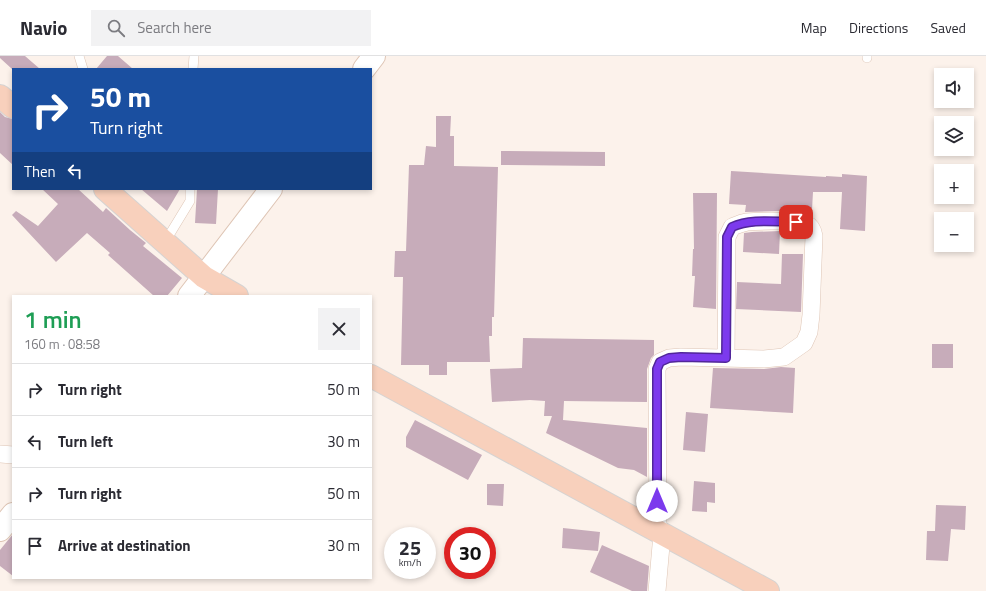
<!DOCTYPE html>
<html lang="en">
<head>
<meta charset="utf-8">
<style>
	body { margin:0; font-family:"Titillium Web",sans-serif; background:#f2f2f3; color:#2b2b33; height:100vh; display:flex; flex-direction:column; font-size:15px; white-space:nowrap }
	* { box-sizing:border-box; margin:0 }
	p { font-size:13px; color:#7c7c81 }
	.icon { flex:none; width:22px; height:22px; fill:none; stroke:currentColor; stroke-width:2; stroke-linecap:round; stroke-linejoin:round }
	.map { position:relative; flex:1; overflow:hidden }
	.details { position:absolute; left:12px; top:239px; width:360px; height:284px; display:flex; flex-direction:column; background:#fff; border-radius:0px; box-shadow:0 2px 6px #0003 }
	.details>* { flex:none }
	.top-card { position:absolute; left:12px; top:12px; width:360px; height:122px; border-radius:0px; box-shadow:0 2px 6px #0003; background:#1a4fa0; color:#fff; overflow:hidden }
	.controls { position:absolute; left:934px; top:12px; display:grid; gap:8px }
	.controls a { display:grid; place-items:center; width:40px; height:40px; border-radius:0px; background:#fff; box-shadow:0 2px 6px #0003; font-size:20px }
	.speed { position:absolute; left:384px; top:471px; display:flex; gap:8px; font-size:20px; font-weight:700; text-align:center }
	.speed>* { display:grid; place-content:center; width:52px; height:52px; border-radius:50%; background:#fff; box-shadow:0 2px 6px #0003; line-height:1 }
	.speed small { font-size:10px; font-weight:400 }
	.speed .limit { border:6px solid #d22; background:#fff; color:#111 }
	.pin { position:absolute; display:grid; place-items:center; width:34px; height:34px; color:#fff; margin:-17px; border-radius:8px; box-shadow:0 2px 6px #0006 }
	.me { position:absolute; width:44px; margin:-22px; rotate:0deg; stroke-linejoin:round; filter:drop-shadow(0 0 3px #0008) }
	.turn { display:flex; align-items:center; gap:14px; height:84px; padding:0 12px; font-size:18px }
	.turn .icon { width:52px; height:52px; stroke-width:2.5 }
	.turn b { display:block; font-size:28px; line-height:34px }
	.then { display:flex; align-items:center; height:38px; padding:0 12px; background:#0003; gap:8px; font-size:15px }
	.round { display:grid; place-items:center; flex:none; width:42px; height:42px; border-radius:0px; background:#f2f2f3 }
	.overview { display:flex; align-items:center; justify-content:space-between; height:68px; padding:0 12px }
	h1 { font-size:24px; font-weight:600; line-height:30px; color:#1e9e55 }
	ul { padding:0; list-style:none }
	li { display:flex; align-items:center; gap:12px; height:52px; padding:0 12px; border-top:1px solid #e1e1e2 }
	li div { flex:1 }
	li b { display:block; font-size:15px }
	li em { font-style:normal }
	header { display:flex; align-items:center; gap:24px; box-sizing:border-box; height:56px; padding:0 20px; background:#fff; border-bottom:1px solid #e1e1e2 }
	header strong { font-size:19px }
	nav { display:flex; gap:22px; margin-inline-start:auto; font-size:14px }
	.search { width:280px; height:36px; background:#f2f2f3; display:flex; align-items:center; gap:10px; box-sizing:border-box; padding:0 14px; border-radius:0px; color:#7c7c81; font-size:15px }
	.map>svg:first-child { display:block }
	.building { fill:#c7acba }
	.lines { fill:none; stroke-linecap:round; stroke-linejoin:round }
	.service-casing { stroke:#dec5b5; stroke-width:10 }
	.minor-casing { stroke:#dec5b5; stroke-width:18 }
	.tertiary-casing { stroke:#dec5b5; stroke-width:24 }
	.trunk-casing { stroke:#d5d3d2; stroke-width:24 }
	.service { stroke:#fff; stroke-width:9 }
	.minor { stroke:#fff; stroke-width:17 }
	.tertiary { stroke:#fff; stroke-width:22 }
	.trunk { stroke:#f8d0bc; stroke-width:22 }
	.route-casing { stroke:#51269a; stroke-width:10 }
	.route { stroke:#7c3aed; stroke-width:7 }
</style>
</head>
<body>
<header>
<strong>Navio</strong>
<div class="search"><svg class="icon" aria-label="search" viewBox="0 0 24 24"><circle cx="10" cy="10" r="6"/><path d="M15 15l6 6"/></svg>Search here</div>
<nav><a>Map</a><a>Directions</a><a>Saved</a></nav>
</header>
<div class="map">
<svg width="986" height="535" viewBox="0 0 986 535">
	<rect width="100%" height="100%" fill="#fcf2eb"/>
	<path class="building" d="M 0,0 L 25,0 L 40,13 L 12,13 L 0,2 Z
		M 107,0 L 118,0 L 133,13 L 96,13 Z
		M 0,56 L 5,61 L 13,63 L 13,109 L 0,97 Z
		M 436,60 L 451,60 L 450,80 L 454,80 L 454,110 L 498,111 L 494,261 L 492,261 L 492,280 L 489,280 L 490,306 L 447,306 L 447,319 L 429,319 L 429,309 L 401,309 L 403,221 L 394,221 L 395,195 L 406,195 L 409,109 L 424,109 L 426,90 L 436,91 Z
		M 501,95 L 605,96 L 605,110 L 501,109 Z
		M 731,115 L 826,121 L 826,120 L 842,121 L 842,118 L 867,120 L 865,175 L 840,173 L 842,136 L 813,136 L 812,154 L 781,152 L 781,155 L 745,156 L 746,149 L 729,148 Z
		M 42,133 L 78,133 L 103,156 L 106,152 L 130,174 L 146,187 L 143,190 L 182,222 L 167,240 L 154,240 L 108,199 L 110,197 L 87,177 L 56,206 L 12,159 L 16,155 L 38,170 L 58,148 Z
		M 141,133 L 180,133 L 167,155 Z
		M 197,133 L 218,133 L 216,168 L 195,167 Z
		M 693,137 L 717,137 L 716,253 L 693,251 L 695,220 L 692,220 L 693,193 L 694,193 Z
		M 780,175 L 779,198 L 743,196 L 744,177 L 752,176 Z
		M 782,198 L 803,198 L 801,256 L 736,253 L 737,226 L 781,228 Z
		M 523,282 L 654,284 L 654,299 L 651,302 L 647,313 L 647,346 L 564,345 L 563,364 L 647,372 L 647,421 L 634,414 L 618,412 L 546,377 L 552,360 L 544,360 L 545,345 L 530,344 L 492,346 L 490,313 L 522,312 Z
		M 932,288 L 953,288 L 953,312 L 932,312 Z
		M 781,311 L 795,312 L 793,357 L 710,352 L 713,312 L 764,313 Z
		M 686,356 L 708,358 L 705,396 L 683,394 Z
		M 415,364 L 482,399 L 468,424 L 406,391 L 406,381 Z
		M 694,425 L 715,427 L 715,447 L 707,446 L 707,456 L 692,455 Z
		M 487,428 L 504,428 L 503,450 L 487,449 Z
		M 936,449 L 966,450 L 965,474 L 951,473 L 948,505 L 926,504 L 927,475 L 935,475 Z
		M 563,472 L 600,476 L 598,495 L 562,492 Z
		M 13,478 L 13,520 L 0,510 L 0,494 Z
		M 602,489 L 649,510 L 647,535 L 632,535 L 590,516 Z"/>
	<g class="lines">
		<defs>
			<path id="service" d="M 79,0 L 83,13
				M 867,2 L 867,0
				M 193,13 L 194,0
				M 165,186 L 190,145 L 190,133"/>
			<path id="minor" d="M 0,398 L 13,399
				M 658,475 L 657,313 L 660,306 L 669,302 L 681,301 L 764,303 L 784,301 L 804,287 L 809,276 L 811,259 L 814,180 C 813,174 811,170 806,168 C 798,164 756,165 747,166 C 741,167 737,169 732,171 L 727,181 L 726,302
				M 657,535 L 662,478"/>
			<path id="tertiary" d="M 364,13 L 374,0
				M 189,240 L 271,133
				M 0,474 L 13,458"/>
			<path id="trunk" d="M 0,40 L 13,51
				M 105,133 L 204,221 L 237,240
				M 371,320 L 768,535"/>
		</defs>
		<use href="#service" class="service-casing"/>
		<use href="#minor" class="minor-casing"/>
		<use href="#tertiary" class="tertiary-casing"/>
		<use href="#trunk" class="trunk-casing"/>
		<use href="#service" class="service"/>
		<use href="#minor" class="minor"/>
		<use href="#tertiary" class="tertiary"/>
		<use href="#trunk" class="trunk"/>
	</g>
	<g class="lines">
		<defs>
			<path id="route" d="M 657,445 L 657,313 L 660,306 L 669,302 L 681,301 L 726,302 L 727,181 L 732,171 C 751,162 775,166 796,166"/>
		</defs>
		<use href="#route" class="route-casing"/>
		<use href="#route" class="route"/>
	</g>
</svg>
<div class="controls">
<a><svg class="icon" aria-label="sound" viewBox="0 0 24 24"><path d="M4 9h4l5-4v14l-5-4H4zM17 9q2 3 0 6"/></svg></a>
<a><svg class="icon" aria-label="layers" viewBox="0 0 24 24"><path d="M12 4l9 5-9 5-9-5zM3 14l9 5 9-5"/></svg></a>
<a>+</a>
<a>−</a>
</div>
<div class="speed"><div>25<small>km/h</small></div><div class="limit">30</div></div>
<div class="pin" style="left:796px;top:166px;background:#d93025"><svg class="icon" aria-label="arrive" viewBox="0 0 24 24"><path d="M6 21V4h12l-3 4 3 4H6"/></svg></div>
<svg class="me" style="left:657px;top:445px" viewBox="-20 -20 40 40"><circle r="19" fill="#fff"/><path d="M0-13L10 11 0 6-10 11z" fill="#7c3aed"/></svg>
<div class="top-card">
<div class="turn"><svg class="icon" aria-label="right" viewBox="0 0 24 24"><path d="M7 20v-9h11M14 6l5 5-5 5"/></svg><div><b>50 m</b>Turn right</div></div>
<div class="then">Then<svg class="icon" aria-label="left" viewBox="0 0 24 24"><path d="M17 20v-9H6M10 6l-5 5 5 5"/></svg></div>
</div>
<section class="details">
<div class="overview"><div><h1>1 min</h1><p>160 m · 08:58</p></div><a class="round"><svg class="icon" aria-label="close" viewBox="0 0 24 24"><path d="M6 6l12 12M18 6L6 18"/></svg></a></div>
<ul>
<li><svg class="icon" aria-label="right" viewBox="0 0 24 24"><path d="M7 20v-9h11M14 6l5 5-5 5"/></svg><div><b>Turn right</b></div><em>50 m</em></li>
<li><svg class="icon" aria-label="left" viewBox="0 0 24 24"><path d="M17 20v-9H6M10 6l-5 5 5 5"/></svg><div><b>Turn left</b></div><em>30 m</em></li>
<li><svg class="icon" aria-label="right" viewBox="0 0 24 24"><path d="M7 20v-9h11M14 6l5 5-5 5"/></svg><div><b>Turn right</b></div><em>50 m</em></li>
<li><svg class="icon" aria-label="arrive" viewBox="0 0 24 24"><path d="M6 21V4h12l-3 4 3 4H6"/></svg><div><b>Arrive at destination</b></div><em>30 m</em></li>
</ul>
</section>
</div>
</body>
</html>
